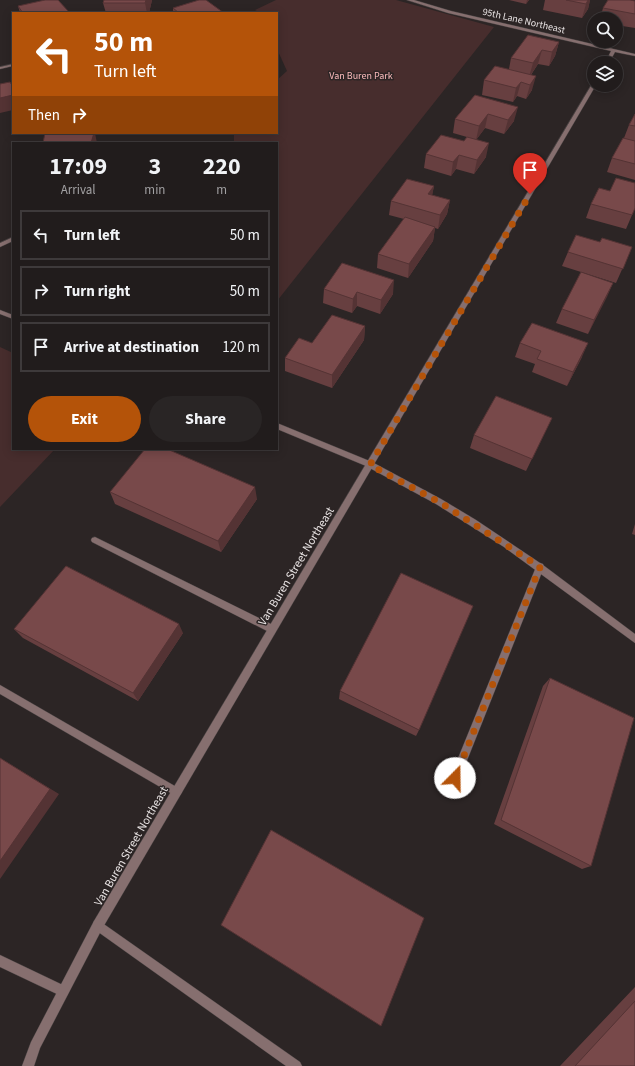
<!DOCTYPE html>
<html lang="en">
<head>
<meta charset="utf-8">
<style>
	body { margin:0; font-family:"Source Sans 3",sans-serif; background:#292525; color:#f1f3f6; height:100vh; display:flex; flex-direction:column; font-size:15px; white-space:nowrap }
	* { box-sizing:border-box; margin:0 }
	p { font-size:13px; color:#a2a1a3 }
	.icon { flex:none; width:22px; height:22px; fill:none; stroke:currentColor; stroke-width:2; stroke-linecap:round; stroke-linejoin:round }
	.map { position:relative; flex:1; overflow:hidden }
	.drawer { position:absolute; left:12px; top:142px; width:266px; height:308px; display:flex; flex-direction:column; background:#211c1c; border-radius:0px; box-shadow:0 2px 10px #0003,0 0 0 1px #3e3a3b }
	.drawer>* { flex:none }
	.top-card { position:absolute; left:12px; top:12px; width:266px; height:122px; border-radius:0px; box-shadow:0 2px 10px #0003,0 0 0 1px #3e3a3b; background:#b45309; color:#fff; overflow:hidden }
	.buttons { position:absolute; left:587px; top:12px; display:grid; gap:8px }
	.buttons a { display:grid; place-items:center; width:36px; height:36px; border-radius:50%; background:#211c1c; box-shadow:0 2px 10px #0003,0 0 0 1px #3e3a3b; font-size:20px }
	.pin { position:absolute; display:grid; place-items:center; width:34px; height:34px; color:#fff; margin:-41px -17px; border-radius:50% 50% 50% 0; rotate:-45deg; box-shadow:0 0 4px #0007 }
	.pin .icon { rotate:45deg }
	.me { position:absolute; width:44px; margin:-22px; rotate:22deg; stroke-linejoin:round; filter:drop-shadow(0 0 3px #0008) }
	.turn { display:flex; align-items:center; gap:14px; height:84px; padding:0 16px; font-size:18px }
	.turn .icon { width:52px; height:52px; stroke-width:2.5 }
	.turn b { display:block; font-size:28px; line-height:34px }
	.then { display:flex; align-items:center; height:38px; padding:0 16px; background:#0003; gap:8px; font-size:15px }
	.eta { display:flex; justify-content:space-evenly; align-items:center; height:68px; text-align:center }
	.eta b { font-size:24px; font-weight:700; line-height:28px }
	.primary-button { display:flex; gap:8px; margin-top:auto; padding:8px 16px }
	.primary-button a { flex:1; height:46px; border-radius:24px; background:#b45309; color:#fff; font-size:16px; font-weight:700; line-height:46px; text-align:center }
	.primary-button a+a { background:#292525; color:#f1f3f6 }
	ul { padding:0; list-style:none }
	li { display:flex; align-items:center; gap:12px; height:50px; margin:0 8px 6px; padding:0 8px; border:2px solid #3e3a3b; border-radius:0px }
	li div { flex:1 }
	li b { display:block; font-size:15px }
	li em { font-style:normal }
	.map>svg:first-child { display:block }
	.green { fill:#472d2d }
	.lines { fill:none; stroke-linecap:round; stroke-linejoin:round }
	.service-casing { stroke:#464040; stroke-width:1 }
	.minor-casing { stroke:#464040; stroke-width:1 }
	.tertiary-casing { stroke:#464040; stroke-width:1 }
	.service { fill:#866f6f; fill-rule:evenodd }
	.minor { fill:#866f6f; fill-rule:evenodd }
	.tertiary { fill:#866f6f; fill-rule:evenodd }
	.wall { fill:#673f40 }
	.shaded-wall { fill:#543334 }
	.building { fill:#78494a; stroke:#543334 }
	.route { stroke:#b45309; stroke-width:7; stroke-dasharray:0 12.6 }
	.labels { text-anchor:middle; stroke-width:3; stroke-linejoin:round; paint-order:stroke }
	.far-street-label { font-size:10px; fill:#e8e3e3; stroke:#2c2525 }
	.far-park-label { font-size:10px; fill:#fcbbbc; stroke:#2c2525 }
	.street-label { font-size:12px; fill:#e8e3e3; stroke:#2c2525 }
</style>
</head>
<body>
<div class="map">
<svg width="635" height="1066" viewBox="0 0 635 1066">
	<rect width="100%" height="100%" fill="#2c2525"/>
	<path class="green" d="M 276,0 L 396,0 L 494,27 L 277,301 L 277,143 L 234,143 L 234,133 L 277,133 L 277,80 L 287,71 L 277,49 L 277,13 L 260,13 L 255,10 Z
		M 0,347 L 13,353 L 13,449 L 55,449 L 0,507 Z"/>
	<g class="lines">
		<defs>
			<path id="service" d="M 95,537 L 275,626 L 276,629 L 275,632 L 272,633 L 269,632 L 92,542 L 91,540 L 92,538 Z
				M 540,563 L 543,564 L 544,567 L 460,778 L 458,781 L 455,783 L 452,781 L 450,778 L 536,567 L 537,564 Z
				M 0,685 L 180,789 L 182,792 L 180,795 L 177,797 L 174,795 L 0,694 Z
				M 98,920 L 300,1062 L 302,1066 L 286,1066 L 94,929 L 93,925 L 94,921 Z
				M 0,955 L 67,987 L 69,991 L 67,995 L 63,997 L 59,995 L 0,967 Z"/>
			<path id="minor" d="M 407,0 L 414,0 L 451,11 L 635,54 L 635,56 L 615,52 L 609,63 L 605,63 L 611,51 L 448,13 Z
				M 13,64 L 13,66 L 0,69 L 0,67 Z
				M 592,84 L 596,85 L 102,929 L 40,1048 L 34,1066 L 22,1066 L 31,1042 L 94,921 Z
				M 13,237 L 13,241 L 0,247 L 0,243 Z"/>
			<path id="tertiary" d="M 0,310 L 13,315 L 13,319 L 0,314 Z
				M 277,423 L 372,462 L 441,499 L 476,520 L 543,565 L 635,634 L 635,643 L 504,547 L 436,504 L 366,466 L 277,429 Z"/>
		</defs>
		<use href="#service" class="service-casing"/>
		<use href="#minor" class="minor-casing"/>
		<use href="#tertiary" class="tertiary-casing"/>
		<use href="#service" class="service"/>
		<use href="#minor" class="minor"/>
		<use href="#tertiary" class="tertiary"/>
	</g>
	<path class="wall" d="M 152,0 L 149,13 L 106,13 L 103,3 Z
		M 509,0 L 529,0 L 526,4 Z
		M 545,0 L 590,0 L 588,9 L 582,18 L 543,10 Z
		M 635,1 L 635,28 L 616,25 L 616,19 L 600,19 L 603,8 Z
		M 18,6 L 69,13 L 20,13 Z
		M 173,8 L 224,13 L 173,13 Z
		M 559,42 L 555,56 L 549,66 L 538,64 L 531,75 L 532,90 L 526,99 L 517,96 L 513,102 L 482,95 L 484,80 L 509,69 L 511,58 Z
		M 475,95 L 514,121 L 504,134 L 485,128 L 476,140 L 486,157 L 474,174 L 456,169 L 451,176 L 424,168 L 426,154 L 464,141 L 467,137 L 453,133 L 455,119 Z
		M 635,114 L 635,180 L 607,172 L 612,158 L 624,138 L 629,125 Z
		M 434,186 L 432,195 L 450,200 L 447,214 L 438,229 L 435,228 L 433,241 L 408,278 L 377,268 L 378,254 L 404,219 L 389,215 L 391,201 Z
		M 591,204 L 635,208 L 626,229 L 586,218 Z
		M 600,242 L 632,247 L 616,283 L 562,266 L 568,252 Z
		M 613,283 L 588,334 L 556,323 L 562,309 Z
		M 324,289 L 393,294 L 380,314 L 357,306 L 352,313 L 323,303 Z
		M 365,326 L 364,340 L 332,388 L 285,371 L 285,358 L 312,343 Z
		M 520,343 L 582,357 L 567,386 L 532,372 L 535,364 L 515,357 Z
		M 552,418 L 526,471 L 470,448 L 474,435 Z
		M 110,492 L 257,499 L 221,552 L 115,504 Z
		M 635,524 L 635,535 L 632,534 Z
		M 14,629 L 183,633 L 138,701 L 23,638 Z
		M 550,678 L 591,866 L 582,869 L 494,824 L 543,686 Z
		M 340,691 L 419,730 L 416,736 L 339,699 Z
		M 635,987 L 635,1066 L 560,1066 Z"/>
	<path class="shaded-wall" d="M 146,0 L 152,0 L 149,13 L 147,13 L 145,3 Z
		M 527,0 L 529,0 L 526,4 Z
		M 588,0 L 590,0 L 588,9 L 582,18 L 586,4 Z
		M 559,42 L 555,56 L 549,66 L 552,52 Z
		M 542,50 L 538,64 L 529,77 L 533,63 Z
		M 536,76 L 532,90 L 526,99 L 530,85 Z
		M 521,82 L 517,96 L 513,102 L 516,88 Z
		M 13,95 L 13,110 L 0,113 L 0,98 Z
		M 518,107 L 514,121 L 504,134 L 508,120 Z
		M 488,114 L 485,128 L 476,140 L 479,126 Z
		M 94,133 L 95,133 L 97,143 L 91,143 Z
		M 489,143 L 486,157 L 474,174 L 477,160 Z
		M 459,155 L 456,169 L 451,176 L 453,162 Z
		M 434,186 L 431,201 L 428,194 Z
		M 450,200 L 447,214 L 438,229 L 440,215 Z
		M 435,227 L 433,241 L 408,278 L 409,264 Z
		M 394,280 L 393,294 L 380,314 L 381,300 Z
		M 613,283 L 607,297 L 588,334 L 594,320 Z
		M 357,292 L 357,306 L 352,313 L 353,299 Z
		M 365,326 L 364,340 L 332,388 L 332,375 Z
		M 588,343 L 582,357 L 567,386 L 573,372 Z
		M 255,487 L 257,499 L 221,552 L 218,541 Z
		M 179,624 L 183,633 L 138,701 L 133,693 Z
		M 0,758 L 59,794 L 0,879 Z"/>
	<path class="building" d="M 45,0 L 58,0 L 69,12 L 65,13 L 23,13 L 18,6 Z
		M 104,0 L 146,0 L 145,3 L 103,3 Z
		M 199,0 L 206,0 L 224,13 L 179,13 L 173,8 Z
		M 566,0 L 588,0 L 586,4 Z
		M 608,0 L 630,0 L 635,1 L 635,14 L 603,8 Z
		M 528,35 L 559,42 L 552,52 L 542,50 L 533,63 L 511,58 Z
		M 495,66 L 536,76 L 530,85 L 521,82 L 516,88 L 484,80 Z
		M 10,82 L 13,87 L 13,95 L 0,98 L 0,84 Z
		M 475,95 L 518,107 L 508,120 L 488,114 L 479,126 L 455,119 Z
		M 635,114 L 635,126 L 629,125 Z
		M 45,133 L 94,133 L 91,143 L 43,143 Z
		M 441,135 L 464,141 L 467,137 L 489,143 L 477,160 L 459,155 L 453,162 L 426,154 Z
		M 623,138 L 635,141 L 635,164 L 612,158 Z
		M 616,178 L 635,183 L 635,208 L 632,215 L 591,204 L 599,188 L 610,191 Z
		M 407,179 L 434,186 L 428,194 L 450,200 L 440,215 L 391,201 Z
		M 405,217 L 435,227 L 409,264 L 378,254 Z
		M 576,235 L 600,242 L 602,238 L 632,247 L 623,269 L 568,252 Z
		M 342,263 L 394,280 L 381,300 L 357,292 L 353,299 L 324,289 Z
		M 581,272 L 613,283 L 594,320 L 562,309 Z
		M 332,315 L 365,326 L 332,375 L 285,358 L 299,338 L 312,343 Z
		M 532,323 L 588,343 L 573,372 L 537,359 L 541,351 L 520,343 Z
		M 496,396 L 552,418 L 532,459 L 474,435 Z
		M 145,449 L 167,449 L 255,487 L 218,541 L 110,492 Z
		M 66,566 L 179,624 L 133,693 L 14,629 Z
		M 401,573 L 473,606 L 419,730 L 340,691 Z
		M 550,678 L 634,718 L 591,866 L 501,820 Z
		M 0,758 L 50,789 L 0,861 Z
		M 271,830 L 424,918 L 381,1026 L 221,925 Z
		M 635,1001 L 635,1066 L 575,1066 Z"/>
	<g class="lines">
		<path class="route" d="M 455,778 L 540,567 L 441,503 L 370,465 L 530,194"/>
	</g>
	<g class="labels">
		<g class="far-street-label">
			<text transform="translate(524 20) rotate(13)" y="4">95th Lane Northeast</text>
		</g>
		<g class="far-park-label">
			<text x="361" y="79">Van Buren Park</text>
		</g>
		<g class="street-label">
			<text transform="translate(296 566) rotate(-59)" y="4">Van Buren Street Northeast</text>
			<text transform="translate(131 846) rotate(-60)" y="4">Van Buren Street Northeast</text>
		</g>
	</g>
</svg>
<div class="buttons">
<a><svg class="icon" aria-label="search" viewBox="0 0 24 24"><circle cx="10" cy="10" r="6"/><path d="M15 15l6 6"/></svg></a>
<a><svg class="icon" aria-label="layers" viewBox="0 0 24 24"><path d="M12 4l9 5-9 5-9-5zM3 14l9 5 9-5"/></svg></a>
</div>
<div class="pin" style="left:530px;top:194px;background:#d93025"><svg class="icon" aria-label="arrive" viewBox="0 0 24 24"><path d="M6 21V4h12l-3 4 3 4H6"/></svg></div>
<svg class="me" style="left:455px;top:778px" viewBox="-20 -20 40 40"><circle r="19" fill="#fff"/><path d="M0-13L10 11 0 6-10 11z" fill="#b45309"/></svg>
<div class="top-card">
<div class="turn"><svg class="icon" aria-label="left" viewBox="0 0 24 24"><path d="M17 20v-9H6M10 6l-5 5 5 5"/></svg><div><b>50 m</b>Turn left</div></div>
<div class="then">Then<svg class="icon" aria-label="right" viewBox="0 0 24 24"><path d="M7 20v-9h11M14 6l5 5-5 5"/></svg></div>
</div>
<section class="drawer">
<div class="eta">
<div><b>17:09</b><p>Arrival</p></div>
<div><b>3</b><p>min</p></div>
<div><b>220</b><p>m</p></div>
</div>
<ul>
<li><svg class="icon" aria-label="left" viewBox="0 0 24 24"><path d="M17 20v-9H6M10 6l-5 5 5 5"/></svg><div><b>Turn left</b></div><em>50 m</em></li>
<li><svg class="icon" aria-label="right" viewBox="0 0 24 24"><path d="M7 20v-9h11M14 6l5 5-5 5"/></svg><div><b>Turn right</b></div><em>50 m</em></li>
<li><svg class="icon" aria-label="arrive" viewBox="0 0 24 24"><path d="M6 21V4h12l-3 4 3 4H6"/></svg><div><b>Arrive at destination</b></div><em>120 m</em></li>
</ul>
<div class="primary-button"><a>Exit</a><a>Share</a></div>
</section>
</div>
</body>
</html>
